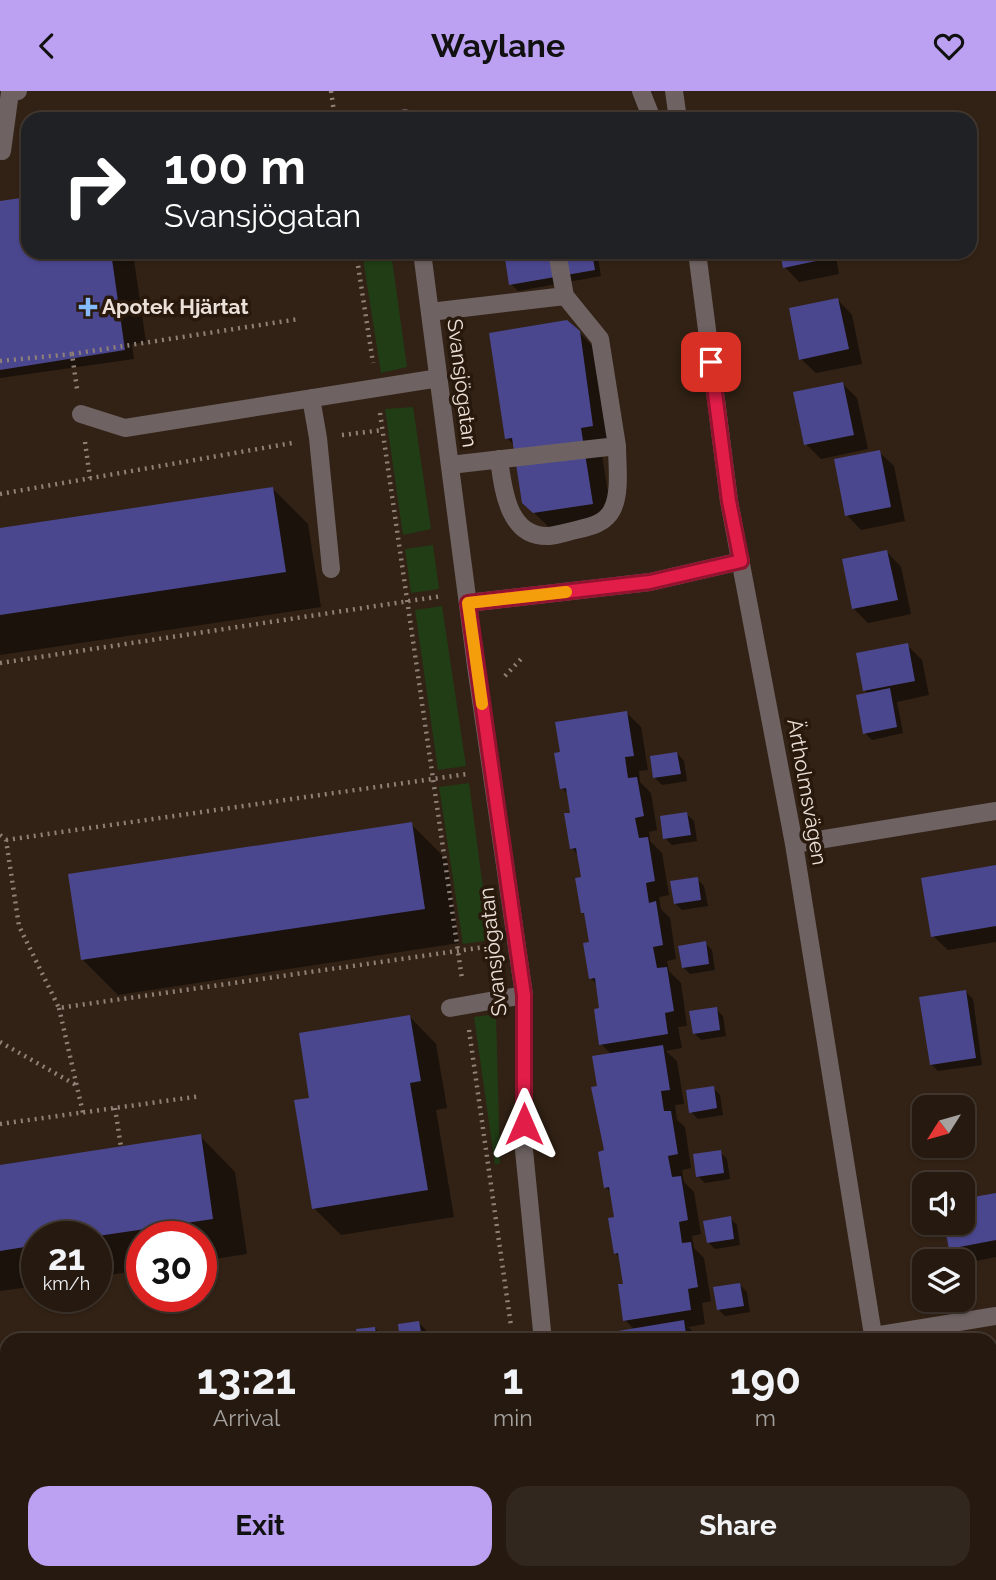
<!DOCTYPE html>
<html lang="en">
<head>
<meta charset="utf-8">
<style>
	body { margin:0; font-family:Raleway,sans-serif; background:#32271e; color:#f1f3f6; height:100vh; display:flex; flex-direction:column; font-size:26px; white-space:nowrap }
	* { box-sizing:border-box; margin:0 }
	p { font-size:23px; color:#a4a19f }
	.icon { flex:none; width:38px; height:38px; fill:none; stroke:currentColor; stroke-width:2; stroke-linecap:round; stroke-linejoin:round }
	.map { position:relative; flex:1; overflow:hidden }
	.sheet { position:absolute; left:0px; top:1242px; width:998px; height:247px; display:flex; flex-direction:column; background:#261a10; border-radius:21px 21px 0 0; box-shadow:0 2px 5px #0004,0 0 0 2px #423830 }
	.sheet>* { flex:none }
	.guide { position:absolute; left:21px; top:21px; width:956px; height:147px; border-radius:21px; box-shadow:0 2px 5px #0004,0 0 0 2px #423830; background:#202124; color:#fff; overflow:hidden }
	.needle { width:46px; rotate:233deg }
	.controls { position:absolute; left:912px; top:1004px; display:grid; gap:14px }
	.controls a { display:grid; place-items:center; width:63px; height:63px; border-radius:14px; background:#261a10; box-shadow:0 2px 5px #0004,0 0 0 2px #423830; font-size:35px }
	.speed { position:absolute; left:21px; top:1130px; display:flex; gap:14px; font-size:35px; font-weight:700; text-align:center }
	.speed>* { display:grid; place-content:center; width:91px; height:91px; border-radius:50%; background:#261a10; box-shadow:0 2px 5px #0004,0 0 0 2px #423830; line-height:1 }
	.speed small { font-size:18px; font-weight:400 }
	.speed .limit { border:10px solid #d22; background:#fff; color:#111 }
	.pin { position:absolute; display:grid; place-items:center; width:60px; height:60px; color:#fff; margin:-30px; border-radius:14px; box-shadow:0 4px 10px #0006 }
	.me { position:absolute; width:77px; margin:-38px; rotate:0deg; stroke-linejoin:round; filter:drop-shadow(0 0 5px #0008) }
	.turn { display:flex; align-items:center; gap:24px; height:147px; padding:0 28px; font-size:32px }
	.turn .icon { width:91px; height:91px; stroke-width:2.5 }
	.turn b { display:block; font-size:49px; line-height:60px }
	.eta { display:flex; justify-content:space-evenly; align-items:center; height:119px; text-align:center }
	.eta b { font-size:42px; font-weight:700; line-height:49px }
	.action { display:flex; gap:14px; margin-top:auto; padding:14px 28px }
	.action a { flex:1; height:80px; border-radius:21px; background:#bca0f2; color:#111; font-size:28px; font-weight:700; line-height:80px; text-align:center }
	.action a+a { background:#32271e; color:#f1f3f6 }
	header { display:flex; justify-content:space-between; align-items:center; height:91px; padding:0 28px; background:#bca0f2; color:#111; font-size:32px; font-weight:700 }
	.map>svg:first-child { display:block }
	.green { fill:#203d15 }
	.shadow { fill:#0007 }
	.building { fill:#4b478f }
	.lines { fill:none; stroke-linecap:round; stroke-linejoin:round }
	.path { stroke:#8f8177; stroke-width:4.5; stroke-dasharray:2 5; stroke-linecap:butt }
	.minor { stroke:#6e6262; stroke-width:18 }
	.route-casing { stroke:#92132f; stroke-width:18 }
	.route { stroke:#e11d48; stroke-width:12 }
	.slow { stroke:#f59e0b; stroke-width:12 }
	.poi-dot { fill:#86bbfb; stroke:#28190c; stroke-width:2.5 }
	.labels { text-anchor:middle; stroke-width:7; stroke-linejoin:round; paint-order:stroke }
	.poi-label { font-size:21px; font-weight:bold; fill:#ece1d9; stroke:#28190c; text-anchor:start }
	.street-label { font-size:21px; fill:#ece1d9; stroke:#28190c }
</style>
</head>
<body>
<header><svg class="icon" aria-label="back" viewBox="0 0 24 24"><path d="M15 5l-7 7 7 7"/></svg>Waylane<svg class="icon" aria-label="heart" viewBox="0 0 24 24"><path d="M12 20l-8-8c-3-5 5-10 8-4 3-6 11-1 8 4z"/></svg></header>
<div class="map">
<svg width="996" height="1489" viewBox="0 0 996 1489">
	<rect width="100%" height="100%" fill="#322215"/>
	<path class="green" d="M 362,161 L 391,161 L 407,276 L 381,282 Z
		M 413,316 L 431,438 L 403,444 L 385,318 Z
		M 433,454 L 439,498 L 411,502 L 405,458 Z
		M 442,515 L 466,675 L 438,679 L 415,519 Z
		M 469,692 L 490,849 L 463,853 L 439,696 Z
		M 496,923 L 500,1072 L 495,1074 L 474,926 Z"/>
	<path class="shadow" d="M 28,108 L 28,161 L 133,162 L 146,251 L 132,253 L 134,268 L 0,287 L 0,112 Z
		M 506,161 L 597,161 L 601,185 L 518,200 L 511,193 Z
		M 782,161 L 835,161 L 839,183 L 799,191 L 785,176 Z
		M 838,209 L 852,224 L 862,273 L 816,282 L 801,268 Z
		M 579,241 L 600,263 L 613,356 L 601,358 L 613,434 L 556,443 L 523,411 L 515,355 L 507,347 Z
		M 842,292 L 857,307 L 868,358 L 821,368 L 806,353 Z
		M 879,361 L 894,375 L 905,430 L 861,439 L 847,424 Z
		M 273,398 L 308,433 L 321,516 L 0,564 L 0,439 Z
		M 887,461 L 901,476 L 911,523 L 868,532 L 854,518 Z
		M 907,554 L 922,569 L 929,604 L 897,611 L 903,642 L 872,649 L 865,642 L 869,603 L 865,600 Z
		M 627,622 L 641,636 L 648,679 L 639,680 L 640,691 L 651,702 L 657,739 L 649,741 L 650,750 L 662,762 L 669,804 L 659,806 L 661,818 L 670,827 L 676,868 L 667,870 L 669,880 L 681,892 L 687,935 L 678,936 L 682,957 L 666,960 L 677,970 L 684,1013 L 675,1014 L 677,1029 L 685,1036 L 691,1077 L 682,1079 L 684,1091 L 694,1101 L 701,1143 L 692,1145 L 694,1157 L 704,1167 L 711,1210 L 702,1212 L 705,1233 L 688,1236 L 698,1245 L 698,1250 L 615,1250 L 635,1239 L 625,1229 L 625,1194 L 621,1168 L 615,1162 L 616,1127 L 612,1102 L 605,1096 L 606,1061 L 598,997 L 612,964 L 601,953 L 601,919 L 598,894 L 590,887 L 591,852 L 587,826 L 582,821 L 583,788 L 579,765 L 572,757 L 572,723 L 569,704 L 562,697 Z
		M 677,662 L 684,670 L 687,690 L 662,694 L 655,687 Z
		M 687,723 L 694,730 L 697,750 L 672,754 L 665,747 Z
		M 411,733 L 447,769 L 459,852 L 118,904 L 83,869 Z
		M 996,776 L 996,851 L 948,859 L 933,845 Z
		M 697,788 L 704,795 L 708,815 L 682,819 L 675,812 Z
		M 705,852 L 712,859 L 715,879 L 690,883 L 683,876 Z
		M 966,901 L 973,908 L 982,974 L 938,980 L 931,973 Z
		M 716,918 L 723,925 L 726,945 L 701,949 L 694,942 Z
		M 409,925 L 436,953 L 447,1017 L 436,1019 L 454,1126 L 341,1144 L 314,1117 L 311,1009 Z
		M 713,997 L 720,1004 L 723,1024 L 698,1028 L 691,1021 Z
		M 200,1045 L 235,1081 L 247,1163 L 201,1170 L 201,1146 L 142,1146 L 142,1179 L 96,1186 L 96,1146 L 37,1146 L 37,1195 L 0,1200 L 0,1075 Z
		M 720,1061 L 727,1068 L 730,1088 L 705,1092 L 698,1085 Z
		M 996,1104 L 996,1166 L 965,1172 L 951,1157 L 962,1132 Z
		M 730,1127 L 737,1134 L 740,1154 L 715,1158 L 708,1151 Z
		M 740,1194 L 747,1201 L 750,1221 L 725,1225 L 718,1218 Z
		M 419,1232 L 426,1239 L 427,1248 L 442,1246 L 445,1250 L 402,1250 Z
		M 375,1237 L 382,1244 L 382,1250 L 359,1250 Z
		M 335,1246 L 339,1250 L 315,1250 L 315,1249 Z
		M 996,1268 L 996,1362 L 990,1363 L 990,1269 Z
		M 7,1309 L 7,1444 L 0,1445 L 0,1310 Z
		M 996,1399 L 996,1457 L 995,1457 L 990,1452 L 990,1400 Z
		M 7,1461 L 7,1482 L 46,1482 L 46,1484 L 33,1486 L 34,1489 L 0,1489 L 0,1462 Z
		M 55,1482 L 105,1482 L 106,1489 L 56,1489 Z
		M 229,1482 L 249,1482 L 253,1489 L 229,1489 Z
		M 271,1482 L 295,1482 L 296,1489 L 272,1489 Z
		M 316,1482 L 340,1482 L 341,1489 L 317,1489 Z
		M 393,1482 L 423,1482 L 424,1489 L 394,1489 Z
		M 644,1482 L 724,1482 L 725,1489 L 645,1489 Z
		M 739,1482 L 770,1482 L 772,1489 L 743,1489 Z
		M 204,1486 L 207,1489 L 187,1489 L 187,1488 Z"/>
	<path class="building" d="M 28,106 L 28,161 L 111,161 L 125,259 L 0,279 L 0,110 Z
		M 504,161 L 592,161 L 595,179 L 509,194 Z
		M 780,161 L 824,161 L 826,168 L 783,177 Z
		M 838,207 L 849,258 L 799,269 L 789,217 Z
		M 567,229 L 580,240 L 593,335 L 581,337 L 593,413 L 533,422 L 522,412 L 512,347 L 505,348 L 489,242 Z
		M 843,291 L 854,344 L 804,354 L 793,301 Z
		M 880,359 L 891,416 L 845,425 L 834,368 Z
		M 273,396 L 286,481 L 0,524 L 0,437 Z
		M 887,459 L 898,509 L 852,518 L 842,468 Z
		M 908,552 L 915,590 L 863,600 L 856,562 Z
		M 890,597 L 897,636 L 863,643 L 856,604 Z
		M 627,620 L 634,665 L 625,666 L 628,687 L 637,686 L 644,725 L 635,727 L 639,747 L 648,746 L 655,790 L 646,792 L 649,812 L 656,810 L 663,854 L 653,856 L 657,877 L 667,876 L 674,920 L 665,922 L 668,943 L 599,954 L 594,918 L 599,917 L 595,887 L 589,888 L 583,852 L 589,851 L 584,822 L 581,822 L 575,787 L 581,786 L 576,757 L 570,758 L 564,722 L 570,722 L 566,697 L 560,698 L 554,662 L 560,661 L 555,631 Z
		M 677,661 L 681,683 L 653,687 L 650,665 Z
		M 687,721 L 691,744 L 663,748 L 660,725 Z
		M 412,731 L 425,818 L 81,869 L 68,783 Z
		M 996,774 L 996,835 L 931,846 L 921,787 Z
		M 698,786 L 701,809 L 674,813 L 670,790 Z
		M 706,850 L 709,873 L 682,877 L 678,855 Z
		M 966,899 L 976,967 L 930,974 L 919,906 Z
		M 717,916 L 720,939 L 693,943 L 689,920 Z
		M 410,924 L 421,990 L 410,992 L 428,1099 L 312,1118 L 294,1009 L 309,1007 L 299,942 Z
		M 663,954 L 670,999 L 661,1000 L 664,1020 L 671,1020 L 678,1063 L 668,1065 L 672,1086 L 681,1085 L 688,1129 L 679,1131 L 682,1152 L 691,1151 L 698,1196 L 688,1198 L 691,1219 L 623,1230 L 618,1193 L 623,1193 L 618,1162 L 614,1163 L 608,1127 L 614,1126 L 609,1096 L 604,1097 L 598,1061 L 604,1059 L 591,996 L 597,995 L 592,965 Z
		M 714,995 L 717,1017 L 689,1022 L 686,999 Z
		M 201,1043 L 213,1128 L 91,1146 L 37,1146 L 37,1154 L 0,1160 L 0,1074 Z
		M 721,1059 L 724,1082 L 696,1086 L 693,1063 Z
		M 996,1102 L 996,1149 L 949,1158 L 944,1132 L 962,1132 L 962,1108 Z
		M 731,1125 L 734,1148 L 707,1152 L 703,1130 Z
		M 740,1192 L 744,1215 L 717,1219 L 713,1196 Z
		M 684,1229 L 687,1250 L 614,1250 L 612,1241 Z
		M 419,1230 L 422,1247 L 442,1244 L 443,1250 L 400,1250 L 398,1233 Z
		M 375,1236 L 377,1250 L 357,1250 L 356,1238 Z
		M 996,1267 L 996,1354 L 990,1355 L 990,1268 Z
		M 7,1307 L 7,1436 L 0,1437 L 0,1308 Z
		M 996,1397 L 996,1449 L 990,1450 L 990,1398 Z
		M 7,1459 L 7,1482 L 28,1482 L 29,1489 L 0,1489 L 0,1460 Z
		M 54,1482 L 100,1482 L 100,1489 L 55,1489 Z
		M 227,1482 L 247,1482 L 248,1489 L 228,1489 Z
		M 270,1482 L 290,1482 L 291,1489 L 271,1489 Z
		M 315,1482 L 335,1482 L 335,1489 L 316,1489 Z
		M 374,1482 L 375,1489 L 349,1489 L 348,1486 Z
		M 391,1482 L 418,1482 L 419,1489 L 392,1489 Z
		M 434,1482 L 459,1482 L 460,1486 L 479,1483 L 479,1489 L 435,1489 Z
		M 642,1482 L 721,1483 L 722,1489 L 643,1489 Z"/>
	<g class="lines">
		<path class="path" d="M 331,0 L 335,28
			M 356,161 L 373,272
			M 72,263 L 299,228
			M 0,270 L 72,263 L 77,298
			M 380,322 L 462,888
			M 342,344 L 383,339
			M 85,351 L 90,387
			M 0,403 L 292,352
			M 0,572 L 442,505
			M 505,585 L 521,568
			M 0,744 L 6,749 L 19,835 L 59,917 L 492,855
			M 6,749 L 467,683
			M 59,917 L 83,1022
			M 469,939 L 511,1235
			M 0,951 L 76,994
			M 115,1017 L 121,1056
			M 0,1033 L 201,1005
			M 0,1449 L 7,1448"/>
		<path class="minor" d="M 641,0 L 652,28
			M 674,0 L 678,28
			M 405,27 L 405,28
			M 2,60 L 10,1 L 18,0
			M 422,161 L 476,575 L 524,904 L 524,1059 L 543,1250
			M 697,161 L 729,410 L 794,753 L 874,1250
			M 430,221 L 565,205 L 557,161
			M 311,307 L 318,347 L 331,478
			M 81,323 L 125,337 L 439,287
			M 499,368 C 503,398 508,447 549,445 C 558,444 567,441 576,439 C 589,436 605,433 612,419 C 621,402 617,374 617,355
			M 450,374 L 617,355 L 600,248 L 565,205
			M 468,512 L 650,491 L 741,470
			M 794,753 L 996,720
			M 450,917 L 524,904
			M 874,1245 L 996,1225
			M 125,1482 L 126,1489
			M 576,1482 L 577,1489
			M 914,1482 L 915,1489"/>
	</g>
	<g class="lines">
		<defs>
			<path id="route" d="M 524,1033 L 524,904 L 468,512 L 650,491 L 741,470 L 729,410 L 711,271"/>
		</defs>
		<use href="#route" class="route-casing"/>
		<use href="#route" class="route"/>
		<path class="slow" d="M 482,613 L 468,512 L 566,501"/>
	</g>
	<path class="poi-dot" d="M84.5 205.5h7v7h7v7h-7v7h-7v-7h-7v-7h7z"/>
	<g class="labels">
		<g class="poi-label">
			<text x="102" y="223">Apotek Hjärtat</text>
		</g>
		<g class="street-label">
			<text transform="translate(462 292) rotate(83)" y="7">Svansjögatan</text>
			<text transform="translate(807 701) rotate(80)" y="7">Ärtholmsvägen</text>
			<text transform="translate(493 861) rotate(-96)" y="7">Svansjögatan</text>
		</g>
	</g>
</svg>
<div class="controls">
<a><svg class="needle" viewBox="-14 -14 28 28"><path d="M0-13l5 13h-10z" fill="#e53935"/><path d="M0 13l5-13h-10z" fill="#a4a19f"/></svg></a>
<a><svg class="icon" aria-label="sound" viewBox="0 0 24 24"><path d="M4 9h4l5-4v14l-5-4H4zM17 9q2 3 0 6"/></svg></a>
<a><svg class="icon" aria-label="layers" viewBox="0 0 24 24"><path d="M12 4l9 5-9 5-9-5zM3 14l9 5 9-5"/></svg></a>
</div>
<div class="speed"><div>21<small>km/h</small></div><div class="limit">30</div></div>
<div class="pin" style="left:711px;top:271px;background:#d93025"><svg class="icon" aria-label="arrive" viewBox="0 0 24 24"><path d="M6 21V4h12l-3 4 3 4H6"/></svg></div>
<svg class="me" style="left:524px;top:1033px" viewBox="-20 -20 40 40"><path d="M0-17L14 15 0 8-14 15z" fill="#e11d48" stroke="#fff" stroke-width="4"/></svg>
<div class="guide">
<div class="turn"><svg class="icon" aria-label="right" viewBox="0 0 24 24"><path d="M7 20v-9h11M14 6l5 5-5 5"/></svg><div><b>100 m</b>Svansjögatan</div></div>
</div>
<section class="sheet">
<div class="eta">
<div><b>13:21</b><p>Arrival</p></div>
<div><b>1</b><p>min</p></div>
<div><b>190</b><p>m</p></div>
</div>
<div class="action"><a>Exit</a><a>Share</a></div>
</section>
</div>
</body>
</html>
